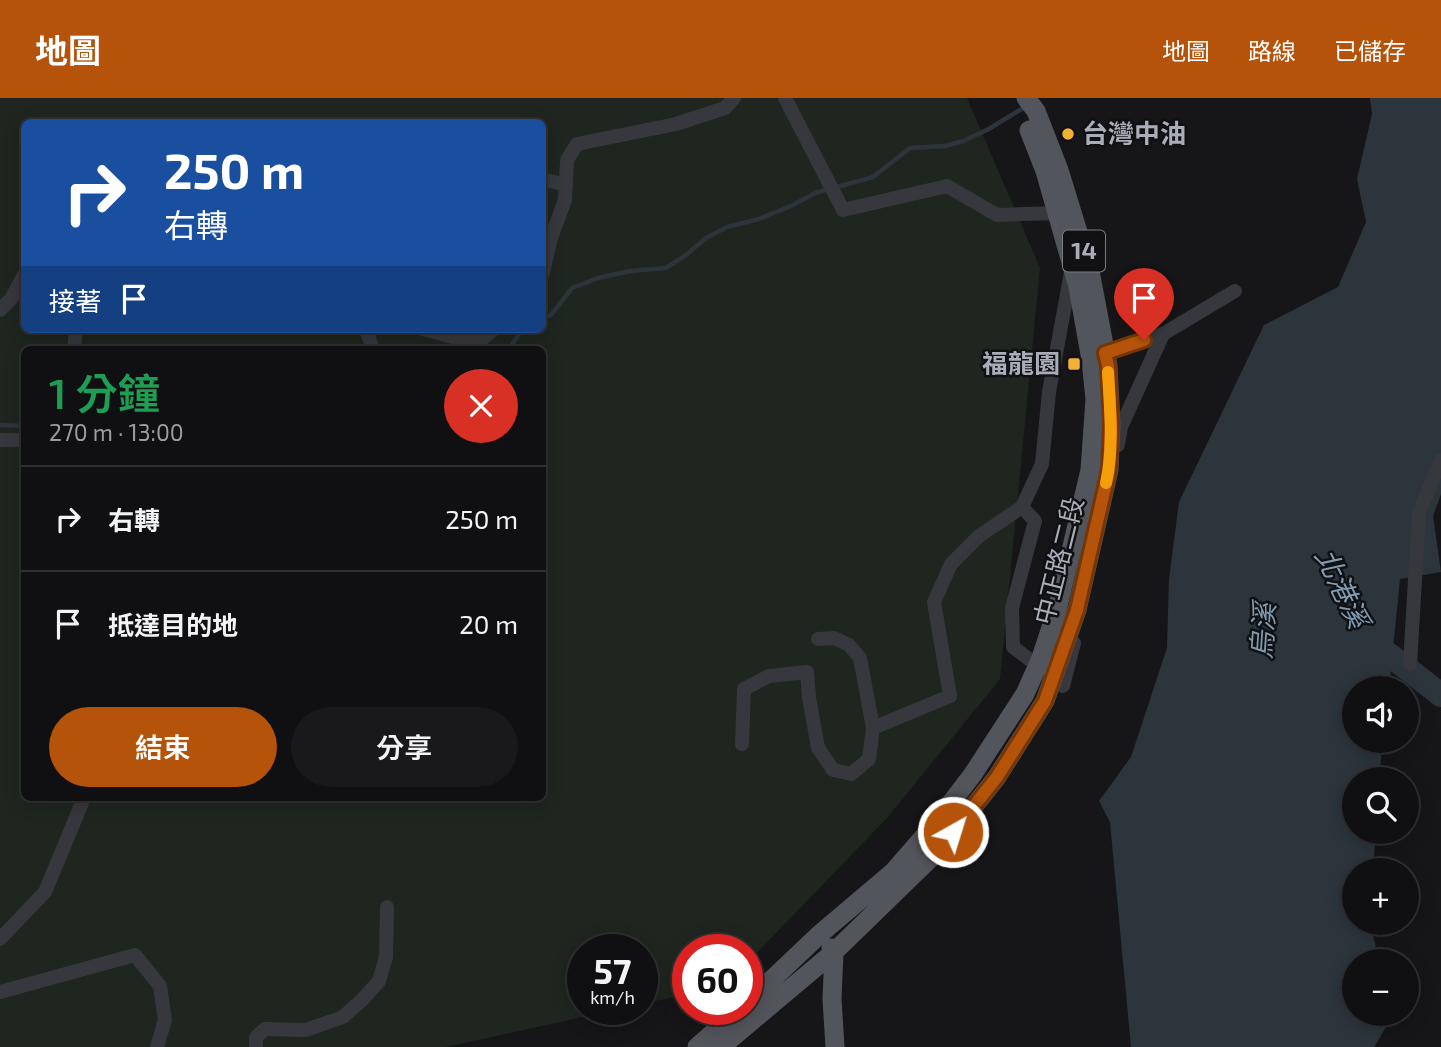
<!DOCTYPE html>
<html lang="zh-TW">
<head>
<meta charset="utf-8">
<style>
	body { margin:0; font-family:"Exo 2","Noto Sans TC",sans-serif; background:#19191b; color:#f1f3f6; height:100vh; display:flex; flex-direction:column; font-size:26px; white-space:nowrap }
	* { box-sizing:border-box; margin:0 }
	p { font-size:23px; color:#9c9d9f }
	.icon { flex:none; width:38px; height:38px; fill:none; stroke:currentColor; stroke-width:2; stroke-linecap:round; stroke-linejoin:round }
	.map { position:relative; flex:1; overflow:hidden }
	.drawer { position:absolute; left:21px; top:248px; width:525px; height:455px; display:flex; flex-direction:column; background:#101012; border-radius:10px; box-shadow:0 4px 18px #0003,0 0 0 2px #303032 }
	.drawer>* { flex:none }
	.top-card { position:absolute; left:21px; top:21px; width:525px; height:214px; border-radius:10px; box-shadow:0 4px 18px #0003,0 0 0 2px #303032; background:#1a4fa0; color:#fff; overflow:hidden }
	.tools { position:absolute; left:1342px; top:578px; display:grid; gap:14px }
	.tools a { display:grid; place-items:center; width:77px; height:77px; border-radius:50%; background:#101012; box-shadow:0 4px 18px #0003,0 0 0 2px #303032; font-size:35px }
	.speed { position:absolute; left:567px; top:836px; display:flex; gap:14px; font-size:35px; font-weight:700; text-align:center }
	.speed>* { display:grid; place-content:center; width:91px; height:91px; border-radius:50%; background:#101012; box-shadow:0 4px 18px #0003,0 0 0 2px #303032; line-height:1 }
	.speed small { font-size:18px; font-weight:400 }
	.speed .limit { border:10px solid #d22; background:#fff; color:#111 }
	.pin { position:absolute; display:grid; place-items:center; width:60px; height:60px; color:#fff; margin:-72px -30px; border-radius:50% 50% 50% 0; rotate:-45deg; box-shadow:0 0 7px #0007 }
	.pin .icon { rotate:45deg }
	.me { position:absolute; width:77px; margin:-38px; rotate:39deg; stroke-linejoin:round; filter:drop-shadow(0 0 5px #0008) }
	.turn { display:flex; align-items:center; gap:24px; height:147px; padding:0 28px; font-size:32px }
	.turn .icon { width:91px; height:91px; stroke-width:2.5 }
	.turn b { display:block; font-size:49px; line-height:60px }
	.then { display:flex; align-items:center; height:66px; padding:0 28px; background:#0003; gap:14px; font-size:26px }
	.round { display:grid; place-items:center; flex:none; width:74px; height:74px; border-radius:37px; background:#19191b }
	.headline { display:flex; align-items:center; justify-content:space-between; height:119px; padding:0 28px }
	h1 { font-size:42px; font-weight:600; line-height:52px; color:#1e9e55 }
	.primary-button { display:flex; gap:14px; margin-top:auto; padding:14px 28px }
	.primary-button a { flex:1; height:80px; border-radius:42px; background:#b45309; color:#fff; font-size:28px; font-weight:600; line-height:80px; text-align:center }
	.primary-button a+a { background:#19191b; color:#f1f3f6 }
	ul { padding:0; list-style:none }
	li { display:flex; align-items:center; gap:21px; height:105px; padding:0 28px; border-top:2px solid #303032 }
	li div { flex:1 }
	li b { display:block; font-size:26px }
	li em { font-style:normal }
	header { display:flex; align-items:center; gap:42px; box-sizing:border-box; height:98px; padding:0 35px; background:#b45309; color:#fff }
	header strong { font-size:33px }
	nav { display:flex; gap:38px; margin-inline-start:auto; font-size:24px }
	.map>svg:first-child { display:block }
	.green { fill:#1e261f; fill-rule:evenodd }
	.water { fill:#2c353c }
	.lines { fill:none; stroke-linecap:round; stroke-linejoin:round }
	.stream { stroke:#2c353c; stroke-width:4.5 }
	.river { stroke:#2c353c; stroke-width:24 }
	.minor { stroke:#37383d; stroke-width:14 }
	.major { stroke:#53555c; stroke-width:19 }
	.route-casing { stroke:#753606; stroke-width:18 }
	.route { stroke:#b45309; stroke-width:12 }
	.slow { stroke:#f59e0b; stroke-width:12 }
	.poi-dot { fill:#f2b134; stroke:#111113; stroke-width:2.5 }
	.labels { text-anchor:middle; stroke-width:5; stroke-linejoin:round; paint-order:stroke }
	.shield { fill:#111113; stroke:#7b7e86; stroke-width:2 }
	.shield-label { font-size:24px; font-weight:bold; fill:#a8adb8 }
	.poi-label { font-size:26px; font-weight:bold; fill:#a8adb8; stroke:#111113; text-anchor:start }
	.street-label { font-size:26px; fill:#a8adb8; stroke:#111113 }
	.water-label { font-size:28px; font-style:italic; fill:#7f9bb3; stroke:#111113 }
</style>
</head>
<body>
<header>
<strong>地圖</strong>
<nav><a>地圖</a><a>路線</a><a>已儲存</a></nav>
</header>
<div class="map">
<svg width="1441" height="949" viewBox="0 0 1441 949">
	<rect width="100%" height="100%" fill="#161618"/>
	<path class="green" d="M 0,0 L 967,0 L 1040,170 L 1000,581 L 887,720 L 747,865 L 747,852 L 688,852 L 688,896 L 642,906 L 642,852 L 583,852 L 583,912 L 615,912 L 446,949 L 0,949 ZM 24,24 L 542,24 L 542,231 L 24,231 ZM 24,252 L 542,252 L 542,700 L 24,700 Z"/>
	<path class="water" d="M 1370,0 L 1441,0 L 1441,396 L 1433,418 L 1441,474 L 1400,481 L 1389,590 L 1354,590 L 1354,642 L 1383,642 L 1379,681 L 1354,681 L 1354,733 L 1376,733 L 1373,772 L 1354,772 L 1354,824 L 1370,824 L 1379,863 L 1354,863 L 1354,915 L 1393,915 L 1393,917 L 1374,949 L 1131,949 L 1110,724 L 1099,703 L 1131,659 L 1167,550 L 1169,481 L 1179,404 L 1264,227 L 1338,189 L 1366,124 L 1357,81 L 1372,16 Z"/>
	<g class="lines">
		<path class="stream" d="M 542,220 L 551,217 L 572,190 L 598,180 L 630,173 L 666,170 L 686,157 L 706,140 L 727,129 L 759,121 L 793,107 L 815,95 L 873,79 L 910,50 L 945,48 L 963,43 L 987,32 L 1025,9
			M 508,252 L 523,231
			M 0,327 L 24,328"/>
		<path class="river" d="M 1365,538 L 1441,597"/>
		<path class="minor" d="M 785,0 L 843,112 L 947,88 L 997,117 L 1057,115
			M 542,81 L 566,87
			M 542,178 L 551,140 L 565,102 L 567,62 L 577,46 L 676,26 L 725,10 L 734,0
			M 0,212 L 11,201 L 24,177
			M 366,231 L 373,252
			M 423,231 L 453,239 L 480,243 L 494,231
			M 74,252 L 76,231
			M 1106,255 L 1163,236 L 1235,193
			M 0,342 L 24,342
			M 1118,347 L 1121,329 L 1163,236
			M 1022,409 L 1035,423 L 1012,510 L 1013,549 L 1038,568
			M 818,541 L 834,540 L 849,547 L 860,560 L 873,630
			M 1410,566 L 1419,414 L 1441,362
			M 1053,580 L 1063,588 L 1074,545
			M 742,646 L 744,591 L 769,578 L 807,574 L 809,599 L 818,650 L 833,672 L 851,676 L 869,661 L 873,630 L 950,598 L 934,504 L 951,466 L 979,438 L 1022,409 L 1042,366 L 1049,294 L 1071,174
			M 0,841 L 45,794 L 84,700
			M 0,894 L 135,857 L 160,888 L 165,922 L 157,949
			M 256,949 L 256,939 L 265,931 L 306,932 L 343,919 L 363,901 L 379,883 L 386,859 L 387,809"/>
		<path class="major" d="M 831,850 L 834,854 L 832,901 L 835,949
			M 747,905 L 821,835 L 893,774 L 934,727 L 973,676 L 1025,596 L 1041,560 L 1058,508 L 1090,372 L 1095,301 L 1091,262 L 1078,189 L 1045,73 L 1029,32
			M 697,949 L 739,912
			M 721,949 L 834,854 L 939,752 L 997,679 L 1045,603 L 1077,512 L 1109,372 L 1111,327 L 1108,268 L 1090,173 L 1059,72 L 1036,13 L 1026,0"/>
	</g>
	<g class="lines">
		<defs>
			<path id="route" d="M 953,734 L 997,679 L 1045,603 L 1077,512 L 1109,372 L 1111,327 L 1108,268 L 1105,255 L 1144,242"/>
		</defs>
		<use href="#route" class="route-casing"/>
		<use href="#route" class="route"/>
		<path class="slow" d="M 1106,385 C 1114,348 1110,311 1108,274"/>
	</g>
	<g class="poi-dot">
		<circle cx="1068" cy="36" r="7"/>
		<rect x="1067" y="259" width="14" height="14" rx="3.5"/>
	</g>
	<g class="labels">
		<rect class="shield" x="1063" y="132.5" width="42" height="41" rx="5"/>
		<g class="shield-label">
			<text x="1084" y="161">14</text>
		</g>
		<g class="poi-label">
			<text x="1082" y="45">台灣中油</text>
			<text x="1060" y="275" text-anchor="end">福龍園</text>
		</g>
		<g class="street-label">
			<text transform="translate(1059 463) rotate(-76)" y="9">中正路二段</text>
		</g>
		<g class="water-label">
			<text transform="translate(1342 490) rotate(64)" y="10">北港溪</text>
			<text transform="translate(1263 533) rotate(-86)" y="10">烏溪</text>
		</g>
	</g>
</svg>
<div class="tools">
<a><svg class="icon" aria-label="sound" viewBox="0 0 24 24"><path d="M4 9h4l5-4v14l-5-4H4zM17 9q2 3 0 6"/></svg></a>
<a><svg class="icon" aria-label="search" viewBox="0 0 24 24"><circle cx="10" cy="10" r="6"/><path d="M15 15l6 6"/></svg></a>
<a>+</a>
<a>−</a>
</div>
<div class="speed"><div>57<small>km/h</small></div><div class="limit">60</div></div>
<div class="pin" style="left:1144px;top:242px;background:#d93025"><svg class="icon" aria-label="arrive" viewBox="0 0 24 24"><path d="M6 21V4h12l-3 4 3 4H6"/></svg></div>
<svg class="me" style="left:953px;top:734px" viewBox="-20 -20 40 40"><circle r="17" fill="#b45309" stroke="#fff" stroke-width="3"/><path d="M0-11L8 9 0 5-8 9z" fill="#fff"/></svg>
<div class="top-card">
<div class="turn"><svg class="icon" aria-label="right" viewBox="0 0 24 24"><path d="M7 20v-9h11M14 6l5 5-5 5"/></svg><div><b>250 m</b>右轉</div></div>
<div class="then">接著<svg class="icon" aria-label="arrive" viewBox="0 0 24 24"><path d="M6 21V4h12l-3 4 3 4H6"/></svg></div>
</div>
<section class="drawer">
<div class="headline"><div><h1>1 分鐘</h1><p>270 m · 13:00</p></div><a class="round" style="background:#d93025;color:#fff"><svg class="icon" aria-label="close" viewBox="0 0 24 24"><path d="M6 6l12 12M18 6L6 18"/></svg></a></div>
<ul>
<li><svg class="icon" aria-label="right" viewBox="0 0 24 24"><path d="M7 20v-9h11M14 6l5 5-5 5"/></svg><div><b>右轉</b></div><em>250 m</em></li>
<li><svg class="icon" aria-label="arrive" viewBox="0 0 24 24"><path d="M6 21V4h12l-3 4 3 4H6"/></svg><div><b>抵達目的地</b></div><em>20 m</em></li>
</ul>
<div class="primary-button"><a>結束</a><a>分享</a></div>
</section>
</div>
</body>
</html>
